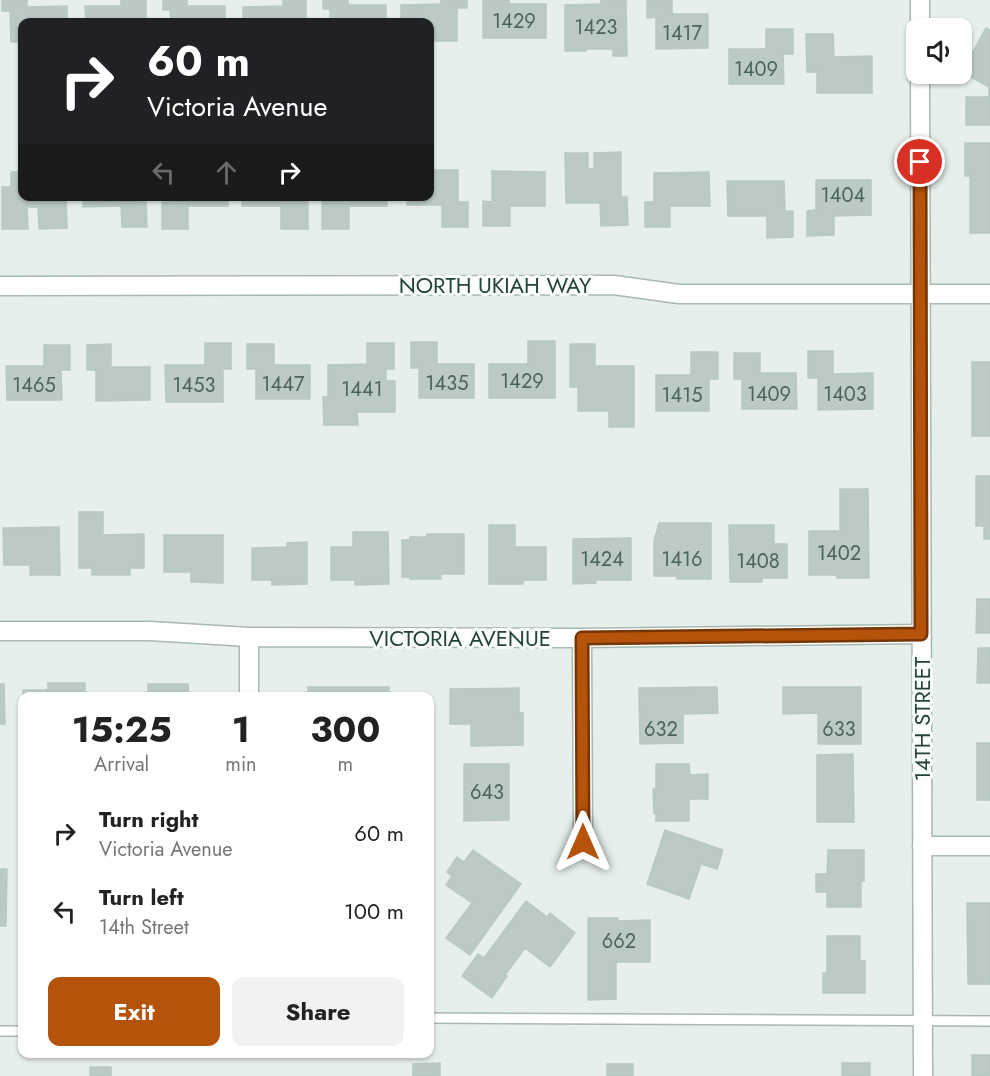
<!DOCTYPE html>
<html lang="en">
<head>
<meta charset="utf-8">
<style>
	body { margin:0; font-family:Jost,sans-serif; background:#f2f2f2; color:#222; height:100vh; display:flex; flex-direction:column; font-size:22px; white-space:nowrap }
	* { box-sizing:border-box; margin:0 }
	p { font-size:20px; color:#767676 }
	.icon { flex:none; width:33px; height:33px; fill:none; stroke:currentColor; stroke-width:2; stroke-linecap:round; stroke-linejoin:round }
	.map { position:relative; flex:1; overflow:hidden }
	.drawer { position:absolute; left:18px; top:692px; width:416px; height:366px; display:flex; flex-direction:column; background:#fff; border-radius:12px; box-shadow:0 2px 4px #0004 }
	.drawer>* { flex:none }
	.banner { position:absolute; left:18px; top:18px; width:416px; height:183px; border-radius:12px; box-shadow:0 2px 4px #0004; background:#202124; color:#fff; overflow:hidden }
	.tools { position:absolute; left:906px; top:18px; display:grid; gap:12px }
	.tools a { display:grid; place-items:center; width:66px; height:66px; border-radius:12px; background:#fff; box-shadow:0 2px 4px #0004; font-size:30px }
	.pin { position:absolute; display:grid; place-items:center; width:51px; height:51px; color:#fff; margin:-26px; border:3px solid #fff; border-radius:50%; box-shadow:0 2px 6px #0007 }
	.me { position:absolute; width:66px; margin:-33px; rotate:0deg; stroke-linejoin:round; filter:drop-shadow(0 0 4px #0008) }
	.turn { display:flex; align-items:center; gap:21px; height:126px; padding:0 30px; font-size:27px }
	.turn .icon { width:78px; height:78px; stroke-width:2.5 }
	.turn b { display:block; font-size:42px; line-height:51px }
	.lanes { display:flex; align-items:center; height:57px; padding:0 30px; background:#0003; justify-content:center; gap:30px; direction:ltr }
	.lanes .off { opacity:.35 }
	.eta { display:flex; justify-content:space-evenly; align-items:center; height:102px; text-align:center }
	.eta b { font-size:36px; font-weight:700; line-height:42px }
	.action { display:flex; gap:12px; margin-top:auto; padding:12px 30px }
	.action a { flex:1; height:69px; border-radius:12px; background:#b45309; color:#fff; font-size:24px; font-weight:700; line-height:69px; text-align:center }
	.action a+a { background:#f2f2f2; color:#222 }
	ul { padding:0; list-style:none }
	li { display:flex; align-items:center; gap:18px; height:78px; padding:0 30px }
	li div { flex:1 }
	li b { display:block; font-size:22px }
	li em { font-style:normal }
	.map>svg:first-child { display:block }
	.building { fill:#bbcac4; stroke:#b8c9c2; stroke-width:1.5 }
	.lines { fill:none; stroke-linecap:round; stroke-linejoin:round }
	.service-casing { stroke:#a8b8b2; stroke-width:12 }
	.minor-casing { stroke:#a8b8b2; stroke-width:21 }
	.tertiary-casing { stroke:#a8b8b2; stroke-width:21 }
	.service { stroke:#fff; stroke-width:9 }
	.minor { stroke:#fff; stroke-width:18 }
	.tertiary { stroke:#fff; stroke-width:18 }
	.route-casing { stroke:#753606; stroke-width:15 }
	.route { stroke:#b45309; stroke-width:10 }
	.labels { text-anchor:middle; stroke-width:6; stroke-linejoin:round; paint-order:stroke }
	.number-label { font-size:20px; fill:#4a645c }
	.street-label { font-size:22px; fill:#24423a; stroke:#f7fbf9 }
</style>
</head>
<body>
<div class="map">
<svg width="990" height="1076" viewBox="0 0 990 1076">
	<rect width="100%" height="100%" fill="#e6efeb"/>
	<path class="building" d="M 2,0 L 27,0 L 27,7 L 67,6 L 67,22 L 22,22 L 22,42 L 11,42 L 10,11 L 2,11 Z
		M 121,0 L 146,0 L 146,22 L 86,22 L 85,6 L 121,6 Z
		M 163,0 L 187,0 L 187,6 L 225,6 L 225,22 L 171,22 L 170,10 L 163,10 Z
		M 283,0 L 306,0 L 306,22 L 243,22 L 243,7 L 283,6 Z
		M 323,0 L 348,0 L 348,5 L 386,5 L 386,22 L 330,22 L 330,9 L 323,9 Z
		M 441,0 L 467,0 L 467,8 L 457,8 L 457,41 L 429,41 L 429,22 L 401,22 L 401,5 L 441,4 Z
		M 483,0 L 509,0 L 509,4 L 546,4 L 546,38 L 483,38 Z
		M 601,0 L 626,0 L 627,56 L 613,56 L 613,49 L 586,49 L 586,51 L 565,51 L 565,5 L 601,4 Z
		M 647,0 L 672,0 L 672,14 L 708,14 L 708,48 L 656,49 L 656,17 L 647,18 Z
		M 986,28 L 990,30 L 990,125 L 966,125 L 966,97 L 989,97 L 989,87 L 962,72 Z
		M 766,29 L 793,29 L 793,54 L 783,54 L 784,84 L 729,84 L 729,49 L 766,49 Z
		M 806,34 L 833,34 L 834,57 L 872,56 L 872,93 L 817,93 L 817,72 L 807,72 Z
		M 965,143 L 990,143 L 990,233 L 970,233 L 970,176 L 965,176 Z
		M 621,152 L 621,197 L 627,197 L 628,225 L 601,226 L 600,203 L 566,203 L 565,153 L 588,153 L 588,169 L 594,169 L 594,153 Z
		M 429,170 L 458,170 L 458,202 L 468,202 L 468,227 L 442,227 L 442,205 L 407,205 L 407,196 L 429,196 Z
		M 492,171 L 545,172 L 545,206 L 510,206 L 510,226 L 483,226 L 483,201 L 492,202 Z
		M 11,172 L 22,172 L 22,196 L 66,196 L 67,228 L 39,229 L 38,207 L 27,207 L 28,229 L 2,229 L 2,187 L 11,187 Z
		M 709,172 L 710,206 L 670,206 L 670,227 L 645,227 L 645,202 L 654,202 L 654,173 Z
		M 816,180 L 871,180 L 871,215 L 834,216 L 834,235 L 807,236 L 807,211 L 816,210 Z
		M 727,181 L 784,181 L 785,211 L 793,211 L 793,237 L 767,238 L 767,216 L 728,216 Z
		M 83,196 L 139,196 L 139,202 L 146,202 L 147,227 L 122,227 L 121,206 L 83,207 Z
		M 172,196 L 228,196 L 228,206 L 188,206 L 188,229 L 162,229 L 162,202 L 172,202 Z
		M 242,196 L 300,196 L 300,201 L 308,201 L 308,229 L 281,229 L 281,206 L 242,206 Z
		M 322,196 L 387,196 L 387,206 L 349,206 L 349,229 L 322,229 Z
		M 528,341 L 555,341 L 555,398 L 489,398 L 489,364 L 528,364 Z
		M 411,342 L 437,342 L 437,364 L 474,364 L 474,398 L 419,398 L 419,368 L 411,368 Z
		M 205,343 L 231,343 L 231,369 L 223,369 L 223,402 L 166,402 L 165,365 L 205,365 Z
		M 367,343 L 394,343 L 394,369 L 386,369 L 386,381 L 395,381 L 395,412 L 357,412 L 358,425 L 324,425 L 323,397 L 328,397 L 328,365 L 367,364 Z
		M 111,344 L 111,367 L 150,367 L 150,400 L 96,401 L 96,370 L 87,370 L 87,345 Z
		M 247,344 L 274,344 L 274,365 L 310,365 L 310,399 L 256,399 L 256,369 L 247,369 Z
		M 570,344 L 595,344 L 595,366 L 634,366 L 634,427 L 609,427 L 609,411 L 578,411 L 578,387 L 570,387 Z
		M 44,345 L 70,345 L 70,370 L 61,370 L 62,400 L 7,400 L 6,366 L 44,366 Z
		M 808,351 L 833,351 L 833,374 L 873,373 L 873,409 L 818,410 L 818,378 L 808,378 Z
		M 691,352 L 718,352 L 718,379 L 709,379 L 709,411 L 656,411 L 656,375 L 691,375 Z
		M 734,353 L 760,353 L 760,373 L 796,373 L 797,409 L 742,409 L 742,379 L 734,379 Z
		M 972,362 L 990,362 L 990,436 L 972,436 Z
		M 976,476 L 990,476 L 990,539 L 984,539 L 984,526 L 976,526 Z
		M 840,489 L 868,489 L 869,578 L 837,578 L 837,575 L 809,575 L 809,531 L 840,531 Z
		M 79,512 L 103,512 L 103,535 L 144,534 L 144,568 L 130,568 L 130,575 L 92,575 L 92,568 L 79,568 Z
		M 659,523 L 711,523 L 711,579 L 677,579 L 677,576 L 654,576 L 654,541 Z
		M 489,525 L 515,525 L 515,547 L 546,547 L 546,580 L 523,580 L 523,584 L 489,584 Z
		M 729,525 L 774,525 L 774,544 L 787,544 L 787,578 L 762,578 L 762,582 L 730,582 Z
		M 59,527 L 60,575 L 30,575 L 30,565 L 4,565 L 3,528 Z
		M 353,532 L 388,532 L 389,584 L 355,585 L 355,580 L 331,580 L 331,547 L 353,547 Z
		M 427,534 L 464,534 L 464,574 L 441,574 L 441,579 L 410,579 L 410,577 L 402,577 L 402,540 L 410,540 L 410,537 L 427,537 Z
		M 164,535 L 223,535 L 223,583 L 191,582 L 191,572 L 164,572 Z
		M 631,538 L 631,580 L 595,580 L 596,583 L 573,584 L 573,539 Z
		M 307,542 L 307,584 L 272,585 L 272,580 L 252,580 L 252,548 L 287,547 L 287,543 Z
		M 977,599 L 990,599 L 990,633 L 976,633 Z
		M 978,648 L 990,648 L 990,683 L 977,683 Z
		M 48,683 L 85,683 L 85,696 L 23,696 L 23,690 L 48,690 Z
		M 0,684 L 4,684 L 5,724 L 0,724 Z
		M 148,684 L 188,684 L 189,696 L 148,696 Z
		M 308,687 L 389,687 L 389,696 L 308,696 Z
		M 717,687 L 718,713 L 683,714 L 683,743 L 640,744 L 639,688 Z
		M 783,687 L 861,687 L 861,744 L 818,744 L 818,713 L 783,714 Z
		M 519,688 L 519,713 L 523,713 L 523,745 L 471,746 L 471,724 L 450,724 L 450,689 Z
		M 977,743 L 990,743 L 990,800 L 977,800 Z
		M 853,754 L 854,822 L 817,822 L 817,755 Z
		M 464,764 L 509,764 L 509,820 L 464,821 Z
		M 656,764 L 689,764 L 690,775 L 708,774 L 708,799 L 689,799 L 689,821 L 656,821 L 656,812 L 654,813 L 653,789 L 656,789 Z
		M 665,830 L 723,850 L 717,869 L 701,864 L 689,899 L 647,884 Z
		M 473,850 L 521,884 L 470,955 L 446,938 L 472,903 L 446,885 L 452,876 L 447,872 L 457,857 L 464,862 Z
		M 828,850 L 864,850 L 864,881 L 861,881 L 861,907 L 827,907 L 827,892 L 816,892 L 816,874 L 827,874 Z
		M 0,869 L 7,869 L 6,926 L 0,926 Z
		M 526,901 L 547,917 L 550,913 L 575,933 L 550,967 L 525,948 L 505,975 L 507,976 L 492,998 L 462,976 L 478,954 L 484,958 Z
		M 967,903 L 990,903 L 990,984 L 968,984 Z
		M 588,918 L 618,918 L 618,921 L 650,920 L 650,962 L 616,962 L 616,999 L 588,1000 Z
		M 827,936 L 860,936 L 860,961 L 865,961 L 865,993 L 823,993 L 823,973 L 827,973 Z
		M 972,1055 L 990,1055 L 990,1076 L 972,1076 Z
		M 440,1063 L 440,1076 L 413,1076 L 413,1064 Z
		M 842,1063 L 870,1063 L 870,1076 L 842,1076 Z
		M 607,1064 L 633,1064 L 633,1076 L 607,1076 Z
		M 90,1067 L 111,1067 L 111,1076 L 90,1076 Z"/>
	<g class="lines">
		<defs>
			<path id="service" d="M 429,1018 L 990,1021
				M 0,1031 L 22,1031"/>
			<path id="minor" d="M 0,286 L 614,285 L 679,294 L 990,294
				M 0,631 L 150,631 L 249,637 L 582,638 L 921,634
				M 249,637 L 249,696
				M 582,638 L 583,842
				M 922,846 L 990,846"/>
			<path id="tertiary" d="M 920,0 L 920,28
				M 920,74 L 923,1076"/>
		</defs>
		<use href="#service" class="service-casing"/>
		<use href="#minor" class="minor-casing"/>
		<use href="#tertiary" class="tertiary-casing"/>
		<use href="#service" class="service"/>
		<use href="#minor" class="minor"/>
		<use href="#tertiary" class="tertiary"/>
	</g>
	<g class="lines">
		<defs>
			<path id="route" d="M 583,842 L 582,638 L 921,634 L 920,162"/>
		</defs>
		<use href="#route" class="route-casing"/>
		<use href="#route" class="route"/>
	</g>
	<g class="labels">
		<g class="number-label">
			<text x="514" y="28">1429</text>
			<text x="596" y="34">1423</text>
			<text x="682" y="40">1417</text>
			<text x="756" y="76">1409</text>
			<text x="843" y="202">1404</text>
			<text x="522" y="388">1429</text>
			<text x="447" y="390">1435</text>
			<text x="283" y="391">1447</text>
			<text x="34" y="392">1465</text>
			<text x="194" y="392">1453</text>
			<text x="362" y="396">1441</text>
			<text x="769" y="401">1409</text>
			<text x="845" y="401">1403</text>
			<text x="682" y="402">1415</text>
			<text x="839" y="560">1402</text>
			<text x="602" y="566">1424</text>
			<text x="682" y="566">1416</text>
			<text x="758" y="568">1408</text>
			<text x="661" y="736">632</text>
			<text x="839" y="736">633</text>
			<text x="487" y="799">643</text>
			<text x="619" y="948">662</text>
		</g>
		<g class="street-label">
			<text x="495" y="293">NORTH UKIAH WAY</text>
			<text x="460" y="646">VICTORIA AVENUE</text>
			<text transform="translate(922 719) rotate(-90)" y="8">14TH STREET</text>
		</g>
	</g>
</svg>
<div class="tools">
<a><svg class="icon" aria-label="sound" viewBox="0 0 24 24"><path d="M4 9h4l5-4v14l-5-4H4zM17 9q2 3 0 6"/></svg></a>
</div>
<div class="pin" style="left:920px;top:162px;background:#d93025"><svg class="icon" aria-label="arrive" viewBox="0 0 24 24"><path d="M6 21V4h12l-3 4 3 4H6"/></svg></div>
<svg class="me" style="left:583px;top:842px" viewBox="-20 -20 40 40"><path d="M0-17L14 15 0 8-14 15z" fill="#b45309" stroke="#fff" stroke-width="4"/></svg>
<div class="banner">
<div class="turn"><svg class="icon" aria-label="right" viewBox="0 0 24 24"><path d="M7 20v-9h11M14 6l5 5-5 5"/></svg><div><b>60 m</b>Victoria Avenue</div></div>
<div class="lanes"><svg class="icon off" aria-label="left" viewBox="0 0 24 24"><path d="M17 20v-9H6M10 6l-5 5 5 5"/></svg><svg class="icon off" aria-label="ahead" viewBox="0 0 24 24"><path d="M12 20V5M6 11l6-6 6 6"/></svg><svg class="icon" aria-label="right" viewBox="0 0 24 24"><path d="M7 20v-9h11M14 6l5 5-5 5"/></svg></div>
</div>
<section class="drawer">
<div class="eta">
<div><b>15:25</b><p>Arrival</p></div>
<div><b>1</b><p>min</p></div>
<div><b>300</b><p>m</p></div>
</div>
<ul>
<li><svg class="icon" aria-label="right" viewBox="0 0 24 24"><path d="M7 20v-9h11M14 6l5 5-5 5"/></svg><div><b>Turn right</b><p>Victoria Avenue</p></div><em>60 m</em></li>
<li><svg class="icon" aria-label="left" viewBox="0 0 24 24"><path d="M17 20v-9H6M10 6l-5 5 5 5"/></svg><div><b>Turn left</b><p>14th Street</p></div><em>100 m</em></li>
</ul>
<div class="action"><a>Exit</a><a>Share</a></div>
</section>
</div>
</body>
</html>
